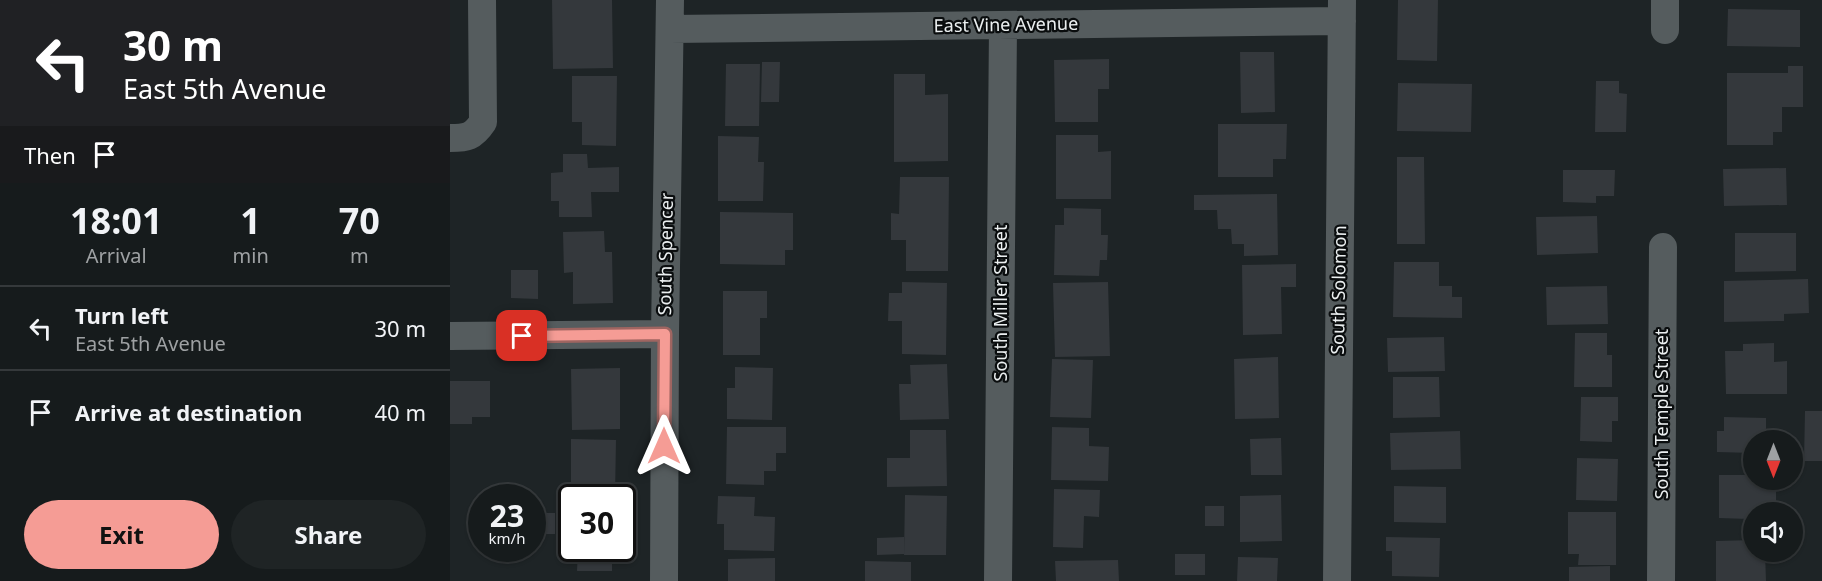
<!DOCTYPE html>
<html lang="en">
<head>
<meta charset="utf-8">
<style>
	body { margin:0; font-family:"Noto Sans",sans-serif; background:#1f2425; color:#f1f3f6; height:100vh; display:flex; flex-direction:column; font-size:22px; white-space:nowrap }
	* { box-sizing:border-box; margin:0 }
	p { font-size:20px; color:#9ea1a3 }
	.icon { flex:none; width:33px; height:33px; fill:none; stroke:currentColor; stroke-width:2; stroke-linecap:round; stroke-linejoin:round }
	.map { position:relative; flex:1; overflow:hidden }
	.details { display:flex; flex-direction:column; background:#161b1c; width:450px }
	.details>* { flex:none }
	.banner { background:#202124; color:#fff; overflow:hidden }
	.needle { width:39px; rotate:180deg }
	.controls { position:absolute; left:1293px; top:430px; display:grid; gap:12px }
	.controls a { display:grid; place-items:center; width:60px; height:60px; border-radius:50%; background:#161b1c; box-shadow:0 2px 4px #0004,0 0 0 2px #35393b; font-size:30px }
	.speed { position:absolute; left:18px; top:484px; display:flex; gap:12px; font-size:30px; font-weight:700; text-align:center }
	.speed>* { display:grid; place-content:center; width:78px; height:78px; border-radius:50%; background:#161b1c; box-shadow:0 2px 4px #0004,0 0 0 2px #35393b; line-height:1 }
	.speed small { font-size:15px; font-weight:400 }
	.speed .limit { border:3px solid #111; border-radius:9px; background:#fff; color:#111 }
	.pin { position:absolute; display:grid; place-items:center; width:51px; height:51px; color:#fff; margin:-26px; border-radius:12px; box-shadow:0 3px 9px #0006 }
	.me { position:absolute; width:66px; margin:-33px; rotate:0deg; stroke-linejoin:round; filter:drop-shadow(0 0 4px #0008) }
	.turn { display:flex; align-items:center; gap:21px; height:126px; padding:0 24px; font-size:27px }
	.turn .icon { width:78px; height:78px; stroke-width:2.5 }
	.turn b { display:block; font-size:42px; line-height:51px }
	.then { display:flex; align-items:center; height:57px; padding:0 24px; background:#0003; gap:12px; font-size:22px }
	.eta { display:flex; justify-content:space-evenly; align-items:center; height:102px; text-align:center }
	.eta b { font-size:36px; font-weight:700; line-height:42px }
	.button { display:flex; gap:12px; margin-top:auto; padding:12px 24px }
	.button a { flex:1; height:69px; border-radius:36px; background:#f59c95; color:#111; font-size:24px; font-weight:700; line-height:69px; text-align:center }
	.button a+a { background:#1f2425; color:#f1f3f6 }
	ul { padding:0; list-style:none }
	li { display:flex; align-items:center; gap:18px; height:84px; padding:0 24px; border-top:2px solid #35393b }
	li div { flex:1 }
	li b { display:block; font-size:22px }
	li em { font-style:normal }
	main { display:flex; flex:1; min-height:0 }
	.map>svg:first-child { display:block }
	.building { fill:#34383c }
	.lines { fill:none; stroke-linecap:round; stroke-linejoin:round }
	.minor { stroke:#555c5e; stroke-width:28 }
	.route-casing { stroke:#9f6561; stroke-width:15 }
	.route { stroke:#f59c95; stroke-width:10 }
	.labels { text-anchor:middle; stroke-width:4.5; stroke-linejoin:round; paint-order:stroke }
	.street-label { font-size:18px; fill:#ebeff0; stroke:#0a0d0e }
</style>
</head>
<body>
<main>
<section class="details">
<div class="banner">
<div class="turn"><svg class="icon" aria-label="left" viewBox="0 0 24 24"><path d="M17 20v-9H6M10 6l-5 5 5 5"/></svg><div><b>30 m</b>East 5th Avenue</div></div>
<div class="then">Then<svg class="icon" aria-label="arrive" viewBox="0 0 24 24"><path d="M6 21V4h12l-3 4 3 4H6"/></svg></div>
</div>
<div class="eta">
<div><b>18:01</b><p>Arrival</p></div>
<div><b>1</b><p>min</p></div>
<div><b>70</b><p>m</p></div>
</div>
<ul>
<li><svg class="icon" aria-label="left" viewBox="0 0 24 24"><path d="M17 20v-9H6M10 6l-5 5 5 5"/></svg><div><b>Turn left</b><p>East 5th Avenue</p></div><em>30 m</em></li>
<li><svg class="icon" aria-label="arrive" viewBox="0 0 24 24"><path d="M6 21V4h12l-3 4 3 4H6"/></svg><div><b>Arrive at destination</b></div><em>40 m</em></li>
</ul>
<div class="button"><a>Exit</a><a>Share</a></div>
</section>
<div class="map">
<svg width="1372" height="581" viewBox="0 0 1372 581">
	<rect width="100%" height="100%" fill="#1e2426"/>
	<path class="building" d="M 102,0 L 162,0 L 163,68 L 103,69 Z
		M 948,0 L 988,0 L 987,61 L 947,60 Z
		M 1278,9 L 1350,10 L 1350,47 L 1277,46 Z
		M 790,52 L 824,52 L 825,112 L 791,113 Z
		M 659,59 L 659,89 L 648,89 L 648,122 L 605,122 L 604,60 Z
		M 312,62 L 330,62 L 329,102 L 311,102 Z
		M 276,64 L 310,64 L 309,126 L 275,126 Z
		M 1338,66 L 1353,66 L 1353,107 L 1332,107 L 1332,132 L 1323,132 L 1323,145 L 1277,145 L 1277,73 L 1338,73 Z
		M 444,74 L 475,74 L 475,95 L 498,94 L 498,161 L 444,162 Z
		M 122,76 L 167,76 L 166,146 L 132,145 L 132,122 L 122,122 Z
		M 1146,81 L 1169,81 L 1169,93 L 1177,94 L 1176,132 L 1145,132 Z
		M 948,83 L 1022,84 L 1021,132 L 947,131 Z
		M 768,124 L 837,124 L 836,159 L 823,159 L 823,177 L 768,177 Z
		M 606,135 L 648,135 L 648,152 L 661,151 L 661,199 L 606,199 Z
		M 268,136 L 309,137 L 308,162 L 314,162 L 313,201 L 268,201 Z
		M 113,154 L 137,154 L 138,168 L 169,167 L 169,192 L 141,192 L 142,217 L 109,217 L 109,201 L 101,201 L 101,173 L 113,172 Z
		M 947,157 L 974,157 L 975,244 L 947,244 Z
		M 1336,168 L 1337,205 L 1274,206 L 1273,169 Z
		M 1113,170 L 1165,170 L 1164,196 L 1146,196 L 1146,203 L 1113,202 Z
		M 450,177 L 499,177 L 498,271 L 456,271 L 456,240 L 441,240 L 441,213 L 449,214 Z
		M 827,194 L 828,255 L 794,256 L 794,244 L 782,244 L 781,229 L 768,229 L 767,210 L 744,210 L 744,195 Z
		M 614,208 L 651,209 L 651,235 L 658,235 L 657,260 L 650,260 L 649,276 L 604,275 L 605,225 L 614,225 Z
		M 270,212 L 343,213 L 343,250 L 335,250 L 335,265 L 270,264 Z
		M 1147,216 L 1148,253 L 1087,255 L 1086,217 Z
		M 154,231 L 155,252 L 162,252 L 163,303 L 123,304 L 123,272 L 114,273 L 113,232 Z
		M 1285,233 L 1346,233 L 1346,271 L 1285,272 Z
		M 944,262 L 989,262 L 989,286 L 1002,286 L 1002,297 L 1012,297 L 1012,318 L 943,317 Z
		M 846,264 L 846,287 L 831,287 L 832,334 L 793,335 L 792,265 Z
		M 61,270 L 88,270 L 88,299 L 61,298 Z
		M 1358,279 L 1359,313 L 1334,314 L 1334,321 L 1274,322 L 1274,281 Z
		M 452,282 L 497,283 L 496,355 L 452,354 L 452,321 L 438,321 L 439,293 L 452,293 Z
		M 658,282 L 660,356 L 605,357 L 603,283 Z
		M 1157,286 L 1158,324 L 1097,325 L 1096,287 Z
		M 273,291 L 317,291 L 317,318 L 310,318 L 310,355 L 273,355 Z
		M 1125,333 L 1157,333 L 1157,355 L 1162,355 L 1162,387 L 1124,387 Z
		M 994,337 L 995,371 L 938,372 L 937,338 Z
		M 1324,343 L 1324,362 L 1337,361 L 1337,394 L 1276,394 L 1275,351 L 1293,351 L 1293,344 Z
		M 828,357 L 829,418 L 785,419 L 784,359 Z
		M 602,359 L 643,360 L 641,418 L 600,417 Z
		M 497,364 L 499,419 L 450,420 L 449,384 L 461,384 L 460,365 Z
		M 285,367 L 323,368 L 322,420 L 277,419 L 277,388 L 285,388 Z
		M 170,368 L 170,429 L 122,430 L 121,369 Z
		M 943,377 L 989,377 L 990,417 L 943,418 Z
		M 0,381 L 40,381 L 40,417 L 22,417 L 22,424 L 0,424 Z
		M 1131,397 L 1168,397 L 1168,421 L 1162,421 L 1162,442 L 1130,441 Z
		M 1355,411 L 1372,411 L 1372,461 L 1354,461 Z
		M 1274,417 L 1316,418 L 1316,441 L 1304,441 L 1304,453 L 1267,452 L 1267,431 L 1274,431 Z
		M 277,427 L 336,427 L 336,453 L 326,453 L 326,471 L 314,471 L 314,485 L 276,484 Z
		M 602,427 L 639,428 L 639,446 L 659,447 L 658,481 L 601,480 Z
		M 460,430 L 496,430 L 497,486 L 437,487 L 437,458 L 460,458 Z
		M 1010,431 L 1011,469 L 941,470 L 940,433 Z
		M 831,438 L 832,475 L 801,475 L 800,439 Z
		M 121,439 L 166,440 L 165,496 L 121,496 Z
		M 1127,458 L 1168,459 L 1167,501 L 1126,500 Z
		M 1269,475 L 1304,475 L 1304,480 L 1318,480 L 1318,489 L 1326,489 L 1326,513 L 1304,513 L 1304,528 L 1299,528 L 1299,519 L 1269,518 Z
		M 944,486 L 996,487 L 996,523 L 944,522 Z
		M 604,489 L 650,490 L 649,517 L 634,516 L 633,548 L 603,547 Z
		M 455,495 L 497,496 L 496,555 L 454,555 Z
		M 831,495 L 832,541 L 790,542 L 790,496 Z
		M 268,496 L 305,497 L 304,516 L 325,517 L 324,551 L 274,550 L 274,524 L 267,524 Z
		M 755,506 L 774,506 L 774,526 L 755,526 Z
		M 116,512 L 122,513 L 122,547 L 115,547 Z
		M 1118,512 L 1166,512 L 1166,565 L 1128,565 L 1129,554 L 1118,554 Z
		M 82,513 L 105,513 L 105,534 L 82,534 Z
		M 454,537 L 454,554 L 427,555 L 427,538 Z
		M 936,537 L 990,538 L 989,577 L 942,576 L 942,551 L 936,551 Z
		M 1304,540 L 1304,552 L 1315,552 L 1316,581 L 1266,581 L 1266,541 Z
		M 128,549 L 162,549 L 162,571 L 127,571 Z
		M 725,554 L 755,554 L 755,575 L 725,575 Z
		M 788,557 L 828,558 L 827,581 L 787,581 Z
		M 325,558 L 325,581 L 278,581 L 278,559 Z
		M 668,560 L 669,581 L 606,581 L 605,561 Z
		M 415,561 L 461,562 L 461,581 L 415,581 Z
		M 1160,566 L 1160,581 L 1119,581 L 1119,567 Z"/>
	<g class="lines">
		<path class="minor" d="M 220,29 L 892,21
			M 1215,30 L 1215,0
			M 0,138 C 17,138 23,137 33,122 L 32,0
			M 0,336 L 215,334
			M 214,581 L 215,334 L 220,0
			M 548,581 L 553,26
			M 887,581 L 892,0
			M 1211,581 L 1213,247"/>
	</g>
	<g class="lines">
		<defs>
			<path id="route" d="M 72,336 L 215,334 L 214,446"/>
		</defs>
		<use href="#route" class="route-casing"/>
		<use href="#route" class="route"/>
	</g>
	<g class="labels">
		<g class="street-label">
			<text transform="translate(556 25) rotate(-1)" y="6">East Vine Avenue</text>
			<text transform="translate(216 254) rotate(-89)" y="6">South Spencer</text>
			<text transform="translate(889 290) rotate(-89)" y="6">South Solomon</text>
			<text transform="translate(551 303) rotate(-90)" y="6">South Miller Street</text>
			<text transform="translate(1212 414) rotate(-90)" y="6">South Temple Street</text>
		</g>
	</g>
</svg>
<div class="controls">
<a><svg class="needle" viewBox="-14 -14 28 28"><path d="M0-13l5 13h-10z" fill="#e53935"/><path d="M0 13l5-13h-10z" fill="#9ea1a3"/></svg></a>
<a><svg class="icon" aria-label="sound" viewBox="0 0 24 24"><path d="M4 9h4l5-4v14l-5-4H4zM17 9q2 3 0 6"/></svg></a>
</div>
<div class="speed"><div>23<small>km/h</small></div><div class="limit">30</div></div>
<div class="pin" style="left:72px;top:336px;background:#d93025"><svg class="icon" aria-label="arrive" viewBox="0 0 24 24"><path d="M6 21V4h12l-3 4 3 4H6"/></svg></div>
<svg class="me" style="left:214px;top:446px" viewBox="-20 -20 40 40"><path d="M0-17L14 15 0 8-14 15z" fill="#f59c95" stroke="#fff" stroke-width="4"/></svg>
</div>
</main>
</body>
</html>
